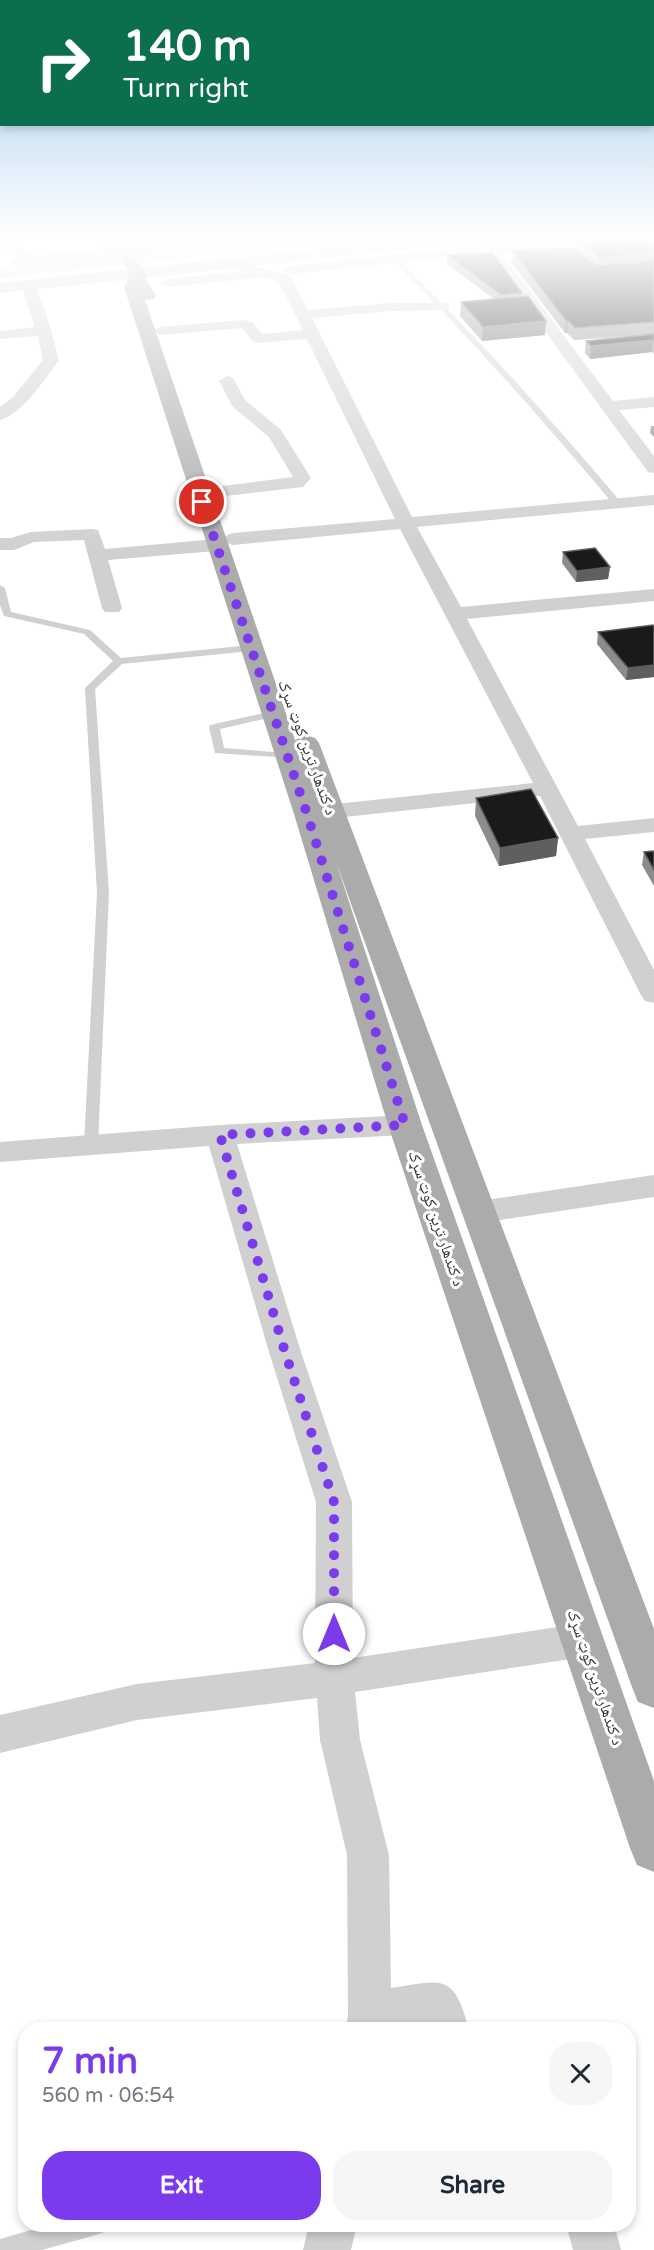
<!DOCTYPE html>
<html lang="en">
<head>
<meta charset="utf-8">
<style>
	body { margin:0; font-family:"Varela Round","Noto Naskh Arabic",sans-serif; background:#f6f6f7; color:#1f2937; height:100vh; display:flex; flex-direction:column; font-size:22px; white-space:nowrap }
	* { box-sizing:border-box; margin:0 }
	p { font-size:20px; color:#747a83 }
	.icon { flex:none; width:33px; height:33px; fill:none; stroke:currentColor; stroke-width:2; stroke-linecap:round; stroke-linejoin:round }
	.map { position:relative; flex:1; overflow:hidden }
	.sheet { position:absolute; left:18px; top:2022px; width:618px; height:210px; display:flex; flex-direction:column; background:#fff; border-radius:24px; box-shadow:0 3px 9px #0003 }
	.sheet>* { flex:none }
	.guide { position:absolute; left:0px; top:0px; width:654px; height:126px; box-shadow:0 3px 9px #0003; background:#0b6e4f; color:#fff; overflow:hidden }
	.pin { position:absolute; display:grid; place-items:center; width:51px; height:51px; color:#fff; margin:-26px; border:3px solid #fff; border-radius:50%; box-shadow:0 2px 6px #0007 }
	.me { position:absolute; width:66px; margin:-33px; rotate:0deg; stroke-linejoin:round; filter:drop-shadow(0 0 4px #0008) }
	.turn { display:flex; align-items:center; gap:21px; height:126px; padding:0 24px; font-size:27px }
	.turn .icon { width:78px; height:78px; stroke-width:2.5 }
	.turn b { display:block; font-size:42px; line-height:51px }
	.round { display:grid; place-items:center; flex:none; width:63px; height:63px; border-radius:24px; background:#f6f6f7 }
	.summary { display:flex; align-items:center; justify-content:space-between; height:102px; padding:0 24px }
	h1 { font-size:36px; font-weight:700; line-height:45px; color:#7c3aed }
	.primary-button { display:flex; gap:12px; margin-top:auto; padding:12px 24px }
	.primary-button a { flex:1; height:69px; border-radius:24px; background:#7c3aed; color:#fff; font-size:24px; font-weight:700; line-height:69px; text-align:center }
	.primary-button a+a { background:#f6f6f7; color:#1f2937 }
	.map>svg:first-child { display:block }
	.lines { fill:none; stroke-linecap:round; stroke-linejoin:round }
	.canal { fill:#cfe2ee; fill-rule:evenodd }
	.service { fill:#d0d0d0; fill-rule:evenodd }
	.minor { fill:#d0d0d0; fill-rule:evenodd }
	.tertiary { fill:#d0d0d0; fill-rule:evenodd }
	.primary { fill:#ababab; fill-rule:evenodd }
	.wall { fill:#8c8c8c }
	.shaded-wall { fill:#5f5f5f }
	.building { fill:#1a1a1a; stroke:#5f5f5f; stroke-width:1.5 }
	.route { stroke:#7c3aed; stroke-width:10; stroke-dasharray:0 18 }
	.labels { text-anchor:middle; stroke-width:6; stroke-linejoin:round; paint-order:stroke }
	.street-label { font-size:16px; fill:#333; stroke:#fff }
</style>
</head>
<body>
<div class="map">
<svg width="654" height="2250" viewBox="0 0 654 2250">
	<rect width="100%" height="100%" fill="#fff"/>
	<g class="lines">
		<path class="canal" d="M 294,238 L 340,238 L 334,242 L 0,278 L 0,270 Z"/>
		<path class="service" d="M 381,247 L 385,247 C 469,327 545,413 620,501 L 620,505 L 614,505 C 539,416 464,330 381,249 Z
			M 0,585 L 5,588 L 11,612 L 90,630 L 121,658 L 251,645 L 256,648 L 251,651 L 122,664 L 95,689 L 109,893 L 98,1144 L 91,1149 L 84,1144 L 97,893 L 85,688 L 113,661 L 84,634 L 4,616 L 0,605 Z
			M 273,711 L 277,712 L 277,716 L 220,729 L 224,748 L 287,753 L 292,756 L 291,758 L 215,753 L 209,727 L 210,725 Z
			M 52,2224 L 107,2224 L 104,2232 L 96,2235 L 42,2250 L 0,2250 L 0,2239 Z"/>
		<path class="minor" d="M 0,238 L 5,238 L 41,261 L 39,264 L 29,264 L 0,247 Z
			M 478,238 L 491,238 L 495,244 L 549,238 L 597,238 L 591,242 L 501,252 L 613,401 L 654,397 L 654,407 L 619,410 L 654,456 L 654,473 L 648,472 L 488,253 L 290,274 L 283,270 L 290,266 L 483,245 Z
			M 233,260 L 290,276 L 308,310 L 392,303 L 448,303 L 450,306 L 448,309 L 443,310 L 392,311 L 312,318 L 412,517 L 654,495 L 654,505 L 417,527 L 461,607 L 654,589 L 654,601 L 467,619 L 578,826 L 654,818 L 654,832 L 585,839 L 654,970 L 654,1003 L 645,1001 L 641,995 L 540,796 L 307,821 L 299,819 L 295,814 L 299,809 L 307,807 L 533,783 L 400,529 L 233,545 L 227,543 L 224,539 L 227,535 L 233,533 L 395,519 L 307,339 L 258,343 L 253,342 L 242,328 L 160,335 L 153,331 L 160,327 L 243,320 L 252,322 L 262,334 L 303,330 L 279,282 L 263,277 L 168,287 L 161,283 L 168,279 L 243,271 L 228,267 L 226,264 L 228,261 Z
			M 28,281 C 41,284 55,345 59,360 C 46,378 22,414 0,420 L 0,407 L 13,397 L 43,360 L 38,336 L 0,339 L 0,331 L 35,327 L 21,285 Z
			M 227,376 L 233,378 L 245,400 L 281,430 L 311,478 L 303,487 L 216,497 L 210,496 L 207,492 L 210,488 L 216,487 L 293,477 L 269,437 L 232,406 L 219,381 Z
			M 92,529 L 98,530 L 105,549 L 216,539 L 223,541 L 225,545 L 223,549 L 216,551 L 108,560 L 122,608 L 119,612 L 105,612 L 102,608 L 84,540 L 34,542 L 14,550 L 0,550 L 0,538 L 11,538 L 31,532 Z
			M 405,1115 L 415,1118 L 419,1125 L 415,1132 L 405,1135 L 237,1144 L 301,1352 L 352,1502 L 353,1658 L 584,1623 L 597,1628 L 603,1640 L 597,1652 L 584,1657 L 355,1692 L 360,1740 L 389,1855 L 391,1988 C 443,1980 454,1972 469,2030 L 425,2030 L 424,2027 L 408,2030 L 346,2030 L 348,2014 L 347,1855 L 320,1740 L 317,1698 L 137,1720 L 0,1753 L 0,1715 L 137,1684 L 315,1663 L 316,1502 L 269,1352 L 209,1146 L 0,1162 L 0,1142 L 220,1125 Z
			M 654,1175 L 654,1197 L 479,1223 L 468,1220 L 464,1212 L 468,1204 L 479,1201 Z
			M 309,2224 L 357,2224 L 351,2250 L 303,2250 Z
			M 566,2224 L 614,2224 L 621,2250 L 573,2250 Z"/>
		<path class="tertiary" d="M 206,238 L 261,238 L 254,243 L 17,268 L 9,263 L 17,258 Z
			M 421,238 L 476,238 L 469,243 L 0,293 L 0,283 Z"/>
		<path class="primary" d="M 102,238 L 117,238 L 118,243 L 128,249 L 146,274 L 146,279 L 156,296 L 154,299 L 145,300 L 295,740 L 306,735 L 315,738 L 319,743 L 654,1629 L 654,1708 L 638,1702 L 632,1687 L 336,862 L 422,1125 L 654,1781 L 654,1872 L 637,1865 L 630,1848 L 388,1125 L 294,814 L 124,287 C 141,262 107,258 102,238 Z"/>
	</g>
	<path class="wall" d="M 573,238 L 654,238 L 654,354 L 652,352 L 590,359 L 585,353 L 586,341 L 632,336 L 574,340 L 567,333 L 565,333 L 511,262 L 512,250 L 578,251 L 572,246 Z
		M 447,255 L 522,293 L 522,297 L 545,335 L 482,341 L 460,316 L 461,302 L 494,299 L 447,264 Z
		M 651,426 L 654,426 L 654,437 L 650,433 Z
		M 563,552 L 610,567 L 608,579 L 576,582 L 562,563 Z
		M 654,626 L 654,677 L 626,680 L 597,644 L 598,632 Z
		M 476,798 L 558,838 L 556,856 L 499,866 L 475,816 Z
		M 654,851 L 654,886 L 642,865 L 644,852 Z"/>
	<path class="shaded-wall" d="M 654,252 L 654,264 L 599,270 L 600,258 Z
		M 546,321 L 545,335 L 482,341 L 483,327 Z
		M 566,321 L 568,321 L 567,333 L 565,333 Z
		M 654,340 L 652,352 L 590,359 L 591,346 Z
		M 610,567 L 608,579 L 576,582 L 577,571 Z
		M 654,665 L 654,677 L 626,680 L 628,668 Z
		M 558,838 L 556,856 L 499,866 L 500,848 Z"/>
	<path class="building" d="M 578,238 L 654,238 L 654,252 L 600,258 Z
		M 574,248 L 596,265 L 654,261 L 654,322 L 575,328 L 568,321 L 566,321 L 512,250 Z
		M 493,253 L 522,293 L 501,295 L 447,255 Z
		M 528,296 L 546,321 L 483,327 L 461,302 Z
		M 654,334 L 654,340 L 591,346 L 586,341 Z
		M 595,548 L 610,567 L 577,571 L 563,552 Z
		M 653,625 L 654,626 L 654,665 L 628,668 L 598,632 Z
		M 531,789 L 558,838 L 500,848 L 476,798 Z
		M 654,851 L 654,870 L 644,852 Z"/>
	<linearGradient id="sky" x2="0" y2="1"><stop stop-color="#9ec6ea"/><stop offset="0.43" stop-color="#fff"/><stop offset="1" stop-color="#fff" stop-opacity="0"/></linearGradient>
	<rect width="654" height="554" fill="url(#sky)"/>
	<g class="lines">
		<path class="route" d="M 202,502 L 307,814 L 405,1125 L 220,1135 L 285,1352 L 334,1502 L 334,1634"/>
	</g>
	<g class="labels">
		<g class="street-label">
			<text transform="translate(308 747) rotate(70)" y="6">د کندهار ترين کوټ سړک</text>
			<text transform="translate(437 1218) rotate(71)" y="6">د کندهار ترين کوټ سړک</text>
			<text transform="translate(596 1677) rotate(71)" y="6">د کندهار ترين کوټ سړک</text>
		</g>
	</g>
</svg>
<div class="pin" style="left:202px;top:502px;background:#d93025"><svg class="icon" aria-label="arrive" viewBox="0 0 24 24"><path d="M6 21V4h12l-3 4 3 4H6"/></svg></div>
<svg class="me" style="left:334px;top:1634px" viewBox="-20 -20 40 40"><circle r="19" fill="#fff"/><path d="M0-13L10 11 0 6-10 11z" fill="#7c3aed"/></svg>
<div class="guide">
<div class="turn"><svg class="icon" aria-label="right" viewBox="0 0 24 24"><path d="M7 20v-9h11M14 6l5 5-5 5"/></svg><div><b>140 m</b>Turn right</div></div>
</div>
<section class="sheet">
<div class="summary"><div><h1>7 min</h1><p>560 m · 06:54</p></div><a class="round"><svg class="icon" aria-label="close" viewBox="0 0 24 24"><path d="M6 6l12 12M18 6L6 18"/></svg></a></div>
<div class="primary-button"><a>Exit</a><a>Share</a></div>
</section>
</div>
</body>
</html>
